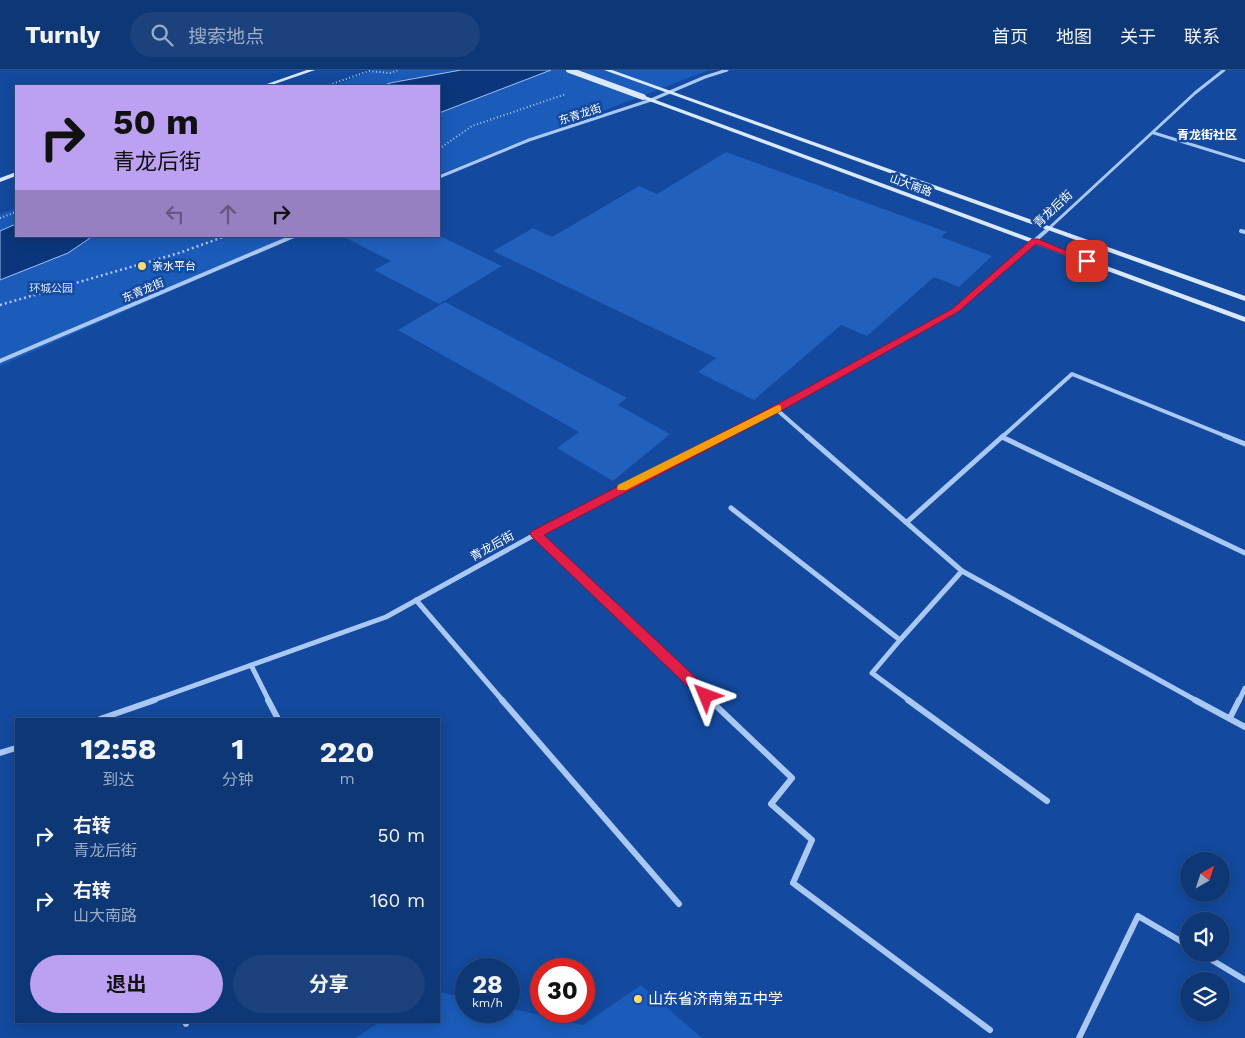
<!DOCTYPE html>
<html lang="zh">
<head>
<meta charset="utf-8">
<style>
	body { margin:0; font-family:"Work Sans","Noto Sans SC",sans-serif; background:#1c427e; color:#f1f3f6; height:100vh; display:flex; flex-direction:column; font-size:19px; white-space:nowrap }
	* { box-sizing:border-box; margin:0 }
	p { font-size:16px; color:#9bacc5 }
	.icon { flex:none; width:28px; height:28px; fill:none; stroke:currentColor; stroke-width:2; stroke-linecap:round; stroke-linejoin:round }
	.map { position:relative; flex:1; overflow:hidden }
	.sheet { position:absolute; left:15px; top:648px; width:425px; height:305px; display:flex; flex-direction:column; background:#0e3776; border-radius:0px; box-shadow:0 2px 12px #0003,0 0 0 1px #2e5188 }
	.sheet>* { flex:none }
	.banner { position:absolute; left:15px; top:15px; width:425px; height:152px; border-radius:0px; box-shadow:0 2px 12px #0003,0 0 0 1px #2e5188; background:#bca0f2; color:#111; overflow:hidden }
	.needle { width:32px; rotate:39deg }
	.fabs { position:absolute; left:1180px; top:782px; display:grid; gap:10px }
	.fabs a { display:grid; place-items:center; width:50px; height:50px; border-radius:50%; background:#0e3776; box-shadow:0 2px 12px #0003,0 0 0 1px #2e5188; font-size:25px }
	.speed { position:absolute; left:455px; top:888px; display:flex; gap:10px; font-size:25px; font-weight:700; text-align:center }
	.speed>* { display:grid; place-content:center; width:65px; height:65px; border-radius:50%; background:#0e3776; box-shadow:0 2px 12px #0003,0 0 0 1px #2e5188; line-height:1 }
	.speed small { font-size:12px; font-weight:400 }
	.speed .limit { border:8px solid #d22; background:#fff; color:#111 }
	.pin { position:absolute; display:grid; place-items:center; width:42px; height:42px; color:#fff; margin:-21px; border-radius:10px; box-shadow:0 2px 8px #0006 }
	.me { position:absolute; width:55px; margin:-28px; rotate:314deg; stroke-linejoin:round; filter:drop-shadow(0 0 4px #0008) }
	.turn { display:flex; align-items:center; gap:18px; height:105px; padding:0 15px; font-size:22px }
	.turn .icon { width:65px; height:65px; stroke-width:2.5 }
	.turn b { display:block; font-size:35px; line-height:42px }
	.lanes { display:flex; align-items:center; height:48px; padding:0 15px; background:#0003; justify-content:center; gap:25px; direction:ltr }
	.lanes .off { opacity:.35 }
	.eta { display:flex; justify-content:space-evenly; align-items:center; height:85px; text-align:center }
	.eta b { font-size:30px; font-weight:700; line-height:35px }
	.action { display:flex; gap:10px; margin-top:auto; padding:10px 15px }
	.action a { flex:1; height:58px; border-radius:30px; background:#bca0f2; color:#111; font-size:20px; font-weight:700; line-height:58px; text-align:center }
	.action a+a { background:#1c427e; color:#f1f3f6 }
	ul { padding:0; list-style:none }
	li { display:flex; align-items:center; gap:15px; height:65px; padding:0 15px }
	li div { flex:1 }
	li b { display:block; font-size:19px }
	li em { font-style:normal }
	header { display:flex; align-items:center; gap:30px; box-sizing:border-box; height:70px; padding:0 25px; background:#0e3776; border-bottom:1px solid #2e5188 }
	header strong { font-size:24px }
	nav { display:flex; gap:28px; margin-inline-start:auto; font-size:18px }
	.search { width:350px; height:45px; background:#1c427e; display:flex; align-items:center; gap:12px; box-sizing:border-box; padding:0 18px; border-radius:28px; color:#9bacc5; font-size:19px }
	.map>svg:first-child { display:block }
	.green { fill:#1b5bb9 }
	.water { fill:#0c367b; stroke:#9dc2f7 }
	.building { fill:#2160bd }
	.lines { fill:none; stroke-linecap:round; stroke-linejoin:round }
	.path-far1 { stroke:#aac8f4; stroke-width:2; stroke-dasharray:1 2.5; stroke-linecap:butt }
	.path { stroke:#aac8f4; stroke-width:2.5; stroke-dasharray:2 3; stroke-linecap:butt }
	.street-far3 { stroke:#aac8f4; stroke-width:3 }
	.street-far2 { stroke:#aac8f4; stroke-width:4 }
	.street-far1 { stroke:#aac8f4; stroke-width:5 }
	.street { stroke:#aac8f4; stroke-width:6 }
	.secondary { fill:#dae8fd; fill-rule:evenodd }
	.secondary-bridge { stroke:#dae8fd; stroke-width:6 }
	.route { fill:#e11d48; stroke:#92132f }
	.slow { fill:#f59e0b }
	.poi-dot { fill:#ffdc6d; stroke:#13499e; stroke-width:2 }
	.labels { text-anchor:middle; stroke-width:5; stroke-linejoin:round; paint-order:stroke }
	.far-street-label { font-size:11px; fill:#fff; stroke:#13499e }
	.far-poi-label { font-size:11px; fill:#fff; stroke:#13499e; text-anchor:start }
	.far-park-label { font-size:11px; fill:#d3e4fe; stroke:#13499e }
	.far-quarter-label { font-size:12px; font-weight:bold; fill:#fff; stroke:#13499e }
	.street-label { font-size:12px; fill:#fff; stroke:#13499e }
	.near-poi-label { font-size:15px; fill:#fff; stroke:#13499e; text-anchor:start }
</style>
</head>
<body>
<header>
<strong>Turnly</strong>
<div class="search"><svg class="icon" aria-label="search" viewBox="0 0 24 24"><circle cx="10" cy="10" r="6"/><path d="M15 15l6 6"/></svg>搜索地点</div>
<nav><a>首页</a><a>地图</a><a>关于</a><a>联系</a></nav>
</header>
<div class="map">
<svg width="1245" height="968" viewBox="0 0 1245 968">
	<rect width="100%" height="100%" fill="#13499e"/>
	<path class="green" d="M 375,0 L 709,0 L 439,104 L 439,16 L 332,16 Z
		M 16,138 L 16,166 L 296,166 L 0,296 L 0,144 Z
		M 641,915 L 702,968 L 356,968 L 381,951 L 439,951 L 439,922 L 466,928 L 466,941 L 509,941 L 509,938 L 583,955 Z"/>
	<path class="water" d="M 461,0 L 551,0 L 439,43 L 439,16 L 381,16 L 390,13 Z
		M 16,154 L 16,166 L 93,166 L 68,183 L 0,210 L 0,161 Z"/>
	<path class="building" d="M 726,82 L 947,162 L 941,167 L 992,186 L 959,217 L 934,207 L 867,266 L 841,255 L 754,330 L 698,302 L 716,288 L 493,181 L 533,158 L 552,167 L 639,116 L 657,124 Z
		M 342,166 L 440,166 L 502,196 L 439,234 L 374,200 L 391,191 Z
		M 445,232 L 627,328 L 618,335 L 670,364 L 613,411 L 557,378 L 579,362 L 398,260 Z"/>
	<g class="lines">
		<path class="path-far1" d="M 326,16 L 369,1 L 390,3 L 398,0
			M 439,79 L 472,56 L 566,24
			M 0,148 L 16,142"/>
		<path class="path" d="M 0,235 L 179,183 L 226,166"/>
		<path class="street-far3" d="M 1154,63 L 1245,91
			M 439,107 L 529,70 L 651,30 L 705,7 L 727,0
			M 1046,161 L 1195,23 L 1224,0"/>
		<path class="street-far2" d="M 1241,161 L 1245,162
			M 0,291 L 294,166
			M 776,339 L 808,367
			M 721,367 L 955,240 L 1047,160
			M 1002,367 L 1072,304 L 1228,367"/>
		<path class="street-far1" d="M 807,366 L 962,501 L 1197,631
			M 1225,366 L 1245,374
			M 1002,367 L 1245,483
			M 731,438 L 900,570 L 962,501
			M 907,452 L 1003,366
			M 536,464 L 711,631
			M 416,530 L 503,631
			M 900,570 L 872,603 L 910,631
			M 251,595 L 269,631
			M 151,631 L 386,547 L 583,438 L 724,366
			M 1239,631 L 1245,618"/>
		<path class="street" d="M 268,630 L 278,649
			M 502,630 L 679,834
			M 710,630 L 792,708 L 771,734 L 812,770 L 793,813 L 990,960
			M 908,630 L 1047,731
			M 1195,630 L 1245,657
			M 1230,648 L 1239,630
			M 100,649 L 155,630
			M 0,683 L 16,678
			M 1202,884 L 1245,910
			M 185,951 L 186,954
			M 1079,968 L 1138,846 L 1189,876"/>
		<path class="secondary" d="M 307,0 L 315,0 L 269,16 L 261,16 Z
			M 604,0 L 612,0 L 1245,226 L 1245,231 Z
			M 641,26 L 645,26 L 1245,247 L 1245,252 L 641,28 Z
			M 16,102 L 16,106 L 0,112 L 0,108 Z"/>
		<path class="secondary-bridge" d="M 569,0 L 643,27"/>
	</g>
	<path class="route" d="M 1032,169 L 1038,169 L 1091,191 L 1084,192 L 1036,174 L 958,242 L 779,342 L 544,465 L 711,622 L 713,626 L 711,630 L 706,632 L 702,630 L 532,467 L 530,464 L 532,461 L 772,337 L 952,239 Z"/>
	<path class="slow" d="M 778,335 L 781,336 L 781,341 L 626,420 L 618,420 L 617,418 L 618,415 Z"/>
	<g class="poi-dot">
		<circle cx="142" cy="196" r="5"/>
		<circle cx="638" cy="929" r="5"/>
	</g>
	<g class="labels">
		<g class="far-street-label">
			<text transform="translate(580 44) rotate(-18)" y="4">东青龙街</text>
			<text transform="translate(911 115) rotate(20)" y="4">山大南路</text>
			<text transform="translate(143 220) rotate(-23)" y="4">东青龙街</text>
		</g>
		<g class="far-poi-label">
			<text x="152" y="200">亲水平台</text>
		</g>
		<g class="far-park-label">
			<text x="51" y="222">环城公园</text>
		</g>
		<g class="far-quarter-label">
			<text x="1207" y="69">青龙街社区</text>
		</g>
		<g class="street-label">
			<text transform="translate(1053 139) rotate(-43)" y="4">青龙后街</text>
			<text transform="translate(492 476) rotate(-29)" y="4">青龙后街</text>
		</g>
		<g class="near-poi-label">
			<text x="648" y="934">山东省济南第五中学</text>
		</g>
	</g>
</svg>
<div class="fabs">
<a><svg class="needle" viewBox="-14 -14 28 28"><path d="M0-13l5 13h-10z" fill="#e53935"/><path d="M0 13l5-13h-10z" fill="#9bacc5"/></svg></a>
<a><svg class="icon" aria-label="sound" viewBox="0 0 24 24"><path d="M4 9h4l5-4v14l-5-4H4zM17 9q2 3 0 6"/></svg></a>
<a><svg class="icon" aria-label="layers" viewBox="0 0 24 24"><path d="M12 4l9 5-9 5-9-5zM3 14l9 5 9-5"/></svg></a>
</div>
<div class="speed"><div>28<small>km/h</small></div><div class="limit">30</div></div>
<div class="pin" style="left:1087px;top:191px;background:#d93025"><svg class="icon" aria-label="arrive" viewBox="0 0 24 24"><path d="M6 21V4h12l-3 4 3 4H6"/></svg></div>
<svg class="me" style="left:706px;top:626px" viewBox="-20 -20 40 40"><path d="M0-17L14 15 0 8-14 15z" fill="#e11d48" stroke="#fff" stroke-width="4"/></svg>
<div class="banner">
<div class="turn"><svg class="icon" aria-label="right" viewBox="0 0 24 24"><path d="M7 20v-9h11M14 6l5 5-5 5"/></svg><div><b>50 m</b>青龙后街</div></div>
<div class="lanes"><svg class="icon off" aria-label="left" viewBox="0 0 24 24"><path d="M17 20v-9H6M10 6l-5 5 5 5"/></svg><svg class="icon off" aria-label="ahead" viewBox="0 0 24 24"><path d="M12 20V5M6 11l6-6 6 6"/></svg><svg class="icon" aria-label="right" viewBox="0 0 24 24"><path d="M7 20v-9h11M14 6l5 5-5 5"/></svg></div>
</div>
<section class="sheet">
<div class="eta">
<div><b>12:58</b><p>到达</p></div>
<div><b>1</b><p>分钟</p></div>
<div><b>220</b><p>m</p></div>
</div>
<ul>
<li><svg class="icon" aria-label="right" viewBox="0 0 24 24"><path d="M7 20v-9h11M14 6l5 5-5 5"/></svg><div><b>右转</b><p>青龙后街</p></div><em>50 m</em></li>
<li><svg class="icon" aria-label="right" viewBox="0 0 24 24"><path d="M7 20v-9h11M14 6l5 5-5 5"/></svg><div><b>右转</b><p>山大南路</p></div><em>160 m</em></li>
</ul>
<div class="action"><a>退出</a><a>分享</a></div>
</section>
</div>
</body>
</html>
